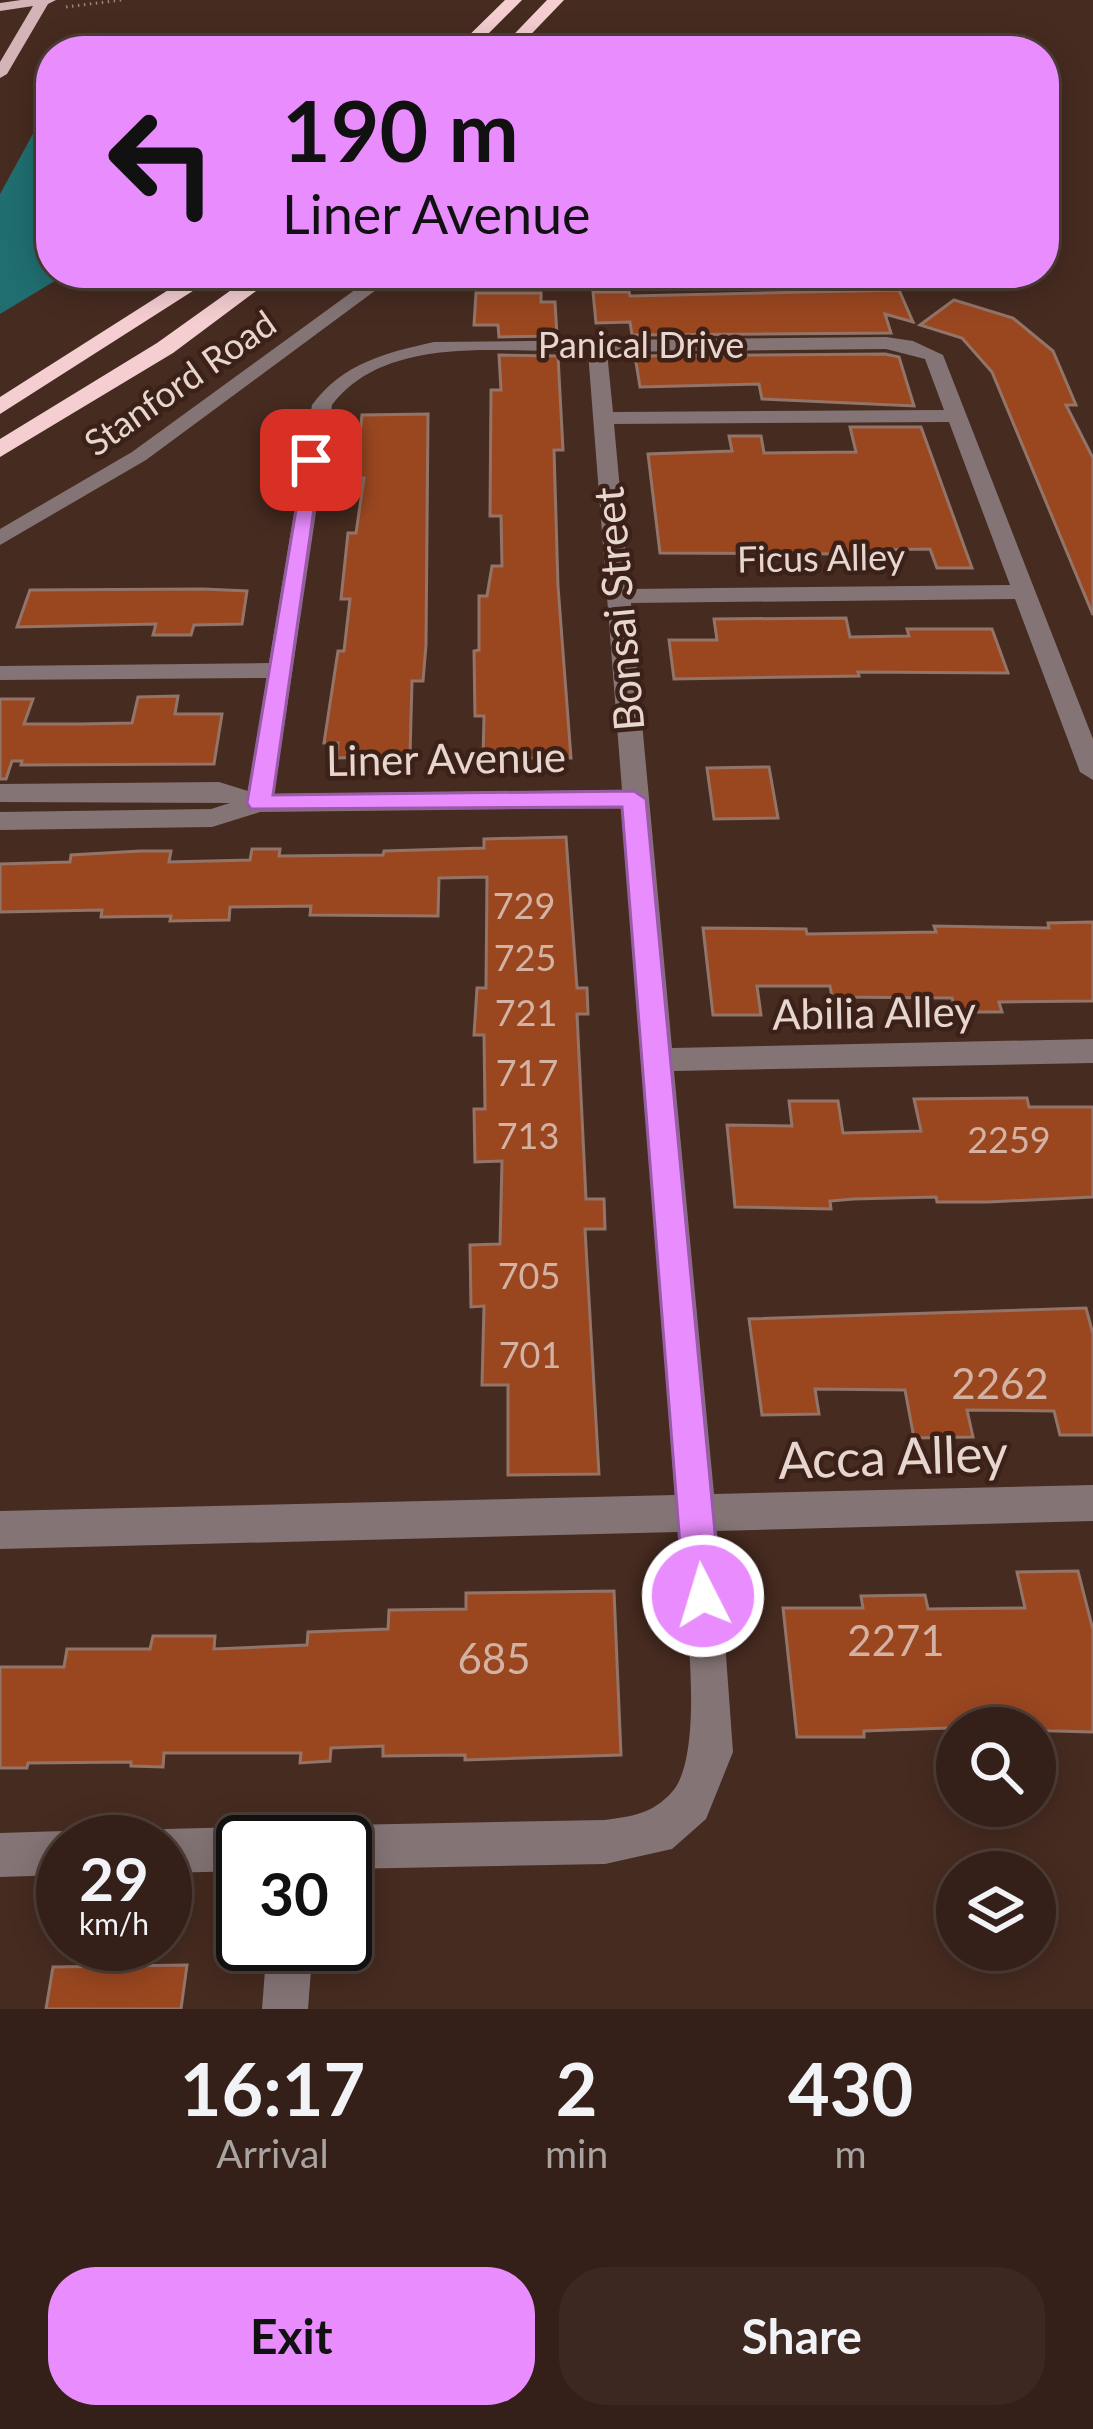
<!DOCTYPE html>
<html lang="en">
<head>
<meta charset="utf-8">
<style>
	body { margin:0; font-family:Lato,sans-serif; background:#3c2821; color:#f1f3f6; height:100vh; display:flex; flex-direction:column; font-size:45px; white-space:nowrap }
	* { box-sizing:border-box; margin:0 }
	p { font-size:39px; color:#a9a3a2 }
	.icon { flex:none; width:66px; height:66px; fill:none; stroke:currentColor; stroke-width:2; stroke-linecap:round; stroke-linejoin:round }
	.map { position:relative; height:2009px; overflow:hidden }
	.sheet { display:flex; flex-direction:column; background:#342018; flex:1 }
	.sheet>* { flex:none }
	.top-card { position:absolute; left:36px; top:36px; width:1023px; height:252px; border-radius:48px; box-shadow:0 6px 30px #0003,0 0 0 3px #4e3e37; background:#e98dfe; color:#111; overflow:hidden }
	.tools { position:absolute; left:936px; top:1707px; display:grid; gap:24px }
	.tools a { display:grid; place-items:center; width:120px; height:120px; border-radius:50%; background:#342018; box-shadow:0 6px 30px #0003,0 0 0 3px #4e3e37; font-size:60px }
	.speed { position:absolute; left:36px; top:1815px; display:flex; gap:24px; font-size:60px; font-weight:700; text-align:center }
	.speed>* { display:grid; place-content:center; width:156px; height:156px; border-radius:50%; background:#342018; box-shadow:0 6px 30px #0003,0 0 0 3px #4e3e37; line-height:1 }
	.speed small { font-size:30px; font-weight:400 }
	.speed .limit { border:6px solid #111; border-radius:18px; background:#fff; color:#111 }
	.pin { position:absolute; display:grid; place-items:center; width:102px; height:102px; color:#fff; margin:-51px; border-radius:24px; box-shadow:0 6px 18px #0006 }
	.me { position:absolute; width:132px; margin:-66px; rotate:355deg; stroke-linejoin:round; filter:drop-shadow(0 0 9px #0008) }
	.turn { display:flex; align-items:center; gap:42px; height:252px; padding:0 48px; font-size:54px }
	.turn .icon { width:156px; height:156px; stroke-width:2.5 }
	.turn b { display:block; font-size:84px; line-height:102px }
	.eta { display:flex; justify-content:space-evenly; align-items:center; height:204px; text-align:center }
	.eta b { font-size:72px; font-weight:700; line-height:84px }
	.primary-button { display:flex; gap:24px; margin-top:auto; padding:24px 48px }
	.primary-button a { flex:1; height:138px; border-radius:48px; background:#e98dfe; color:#111; font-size:48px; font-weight:700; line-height:138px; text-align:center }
	.primary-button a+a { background:#3c2821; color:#f1f3f6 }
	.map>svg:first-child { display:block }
	.water { fill:#206e70 }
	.building { fill:#9a4720; stroke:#937468; stroke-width:3 }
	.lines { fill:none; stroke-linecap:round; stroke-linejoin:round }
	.path { stroke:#9b857d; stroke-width:3; stroke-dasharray:1.5 4.5; stroke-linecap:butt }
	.minor { fill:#847475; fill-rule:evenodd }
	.major { fill:#d4b4b7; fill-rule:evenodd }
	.highway { fill:#f4ced1; fill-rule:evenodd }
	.route { fill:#e98dfe; stroke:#975ca5; stroke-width:3 }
	.labels { text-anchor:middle; stroke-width:9; stroke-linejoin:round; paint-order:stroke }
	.far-street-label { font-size:36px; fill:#e7d6cf; stroke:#3b2117 }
	.number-label { font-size:36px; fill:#d4b2a3 }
	.street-label { font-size:42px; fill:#e7d6cf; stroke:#3b2117 }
	.near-number-label { font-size:42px; fill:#d4b2a3 }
	.near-street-label { font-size:51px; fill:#e7d6cf; stroke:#3b2117 }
</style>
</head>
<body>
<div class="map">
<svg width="1093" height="2009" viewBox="0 0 1093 2009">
	<rect width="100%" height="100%" fill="#462b20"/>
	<path class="water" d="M 51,101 L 51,273 L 68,273 L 0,314 L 0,194 Z"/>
	<path class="building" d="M 899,290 L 913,322 L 885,314 L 891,333 L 632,335 L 630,322 L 596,323 L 593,292 L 629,292 L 630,296 Z
		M 476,293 L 541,293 L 541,302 L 555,302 L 557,336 L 499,337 L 498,325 L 474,325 Z
		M 954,300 L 1013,318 L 1053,351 L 1076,405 L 1066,405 L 1093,458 L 1093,615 L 992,372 L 962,338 L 920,325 Z
		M 885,354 L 899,357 L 914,406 L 762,399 L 759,384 L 640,387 L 635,356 Z
		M 499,355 L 558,356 L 563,450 L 554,450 L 558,586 L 571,758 L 483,758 L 484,716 L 475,716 L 474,651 L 479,650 L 479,596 L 487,596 L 492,566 L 502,566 L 501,516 L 490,516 L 491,390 L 501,390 Z
		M 428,414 L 426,645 L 423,681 L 412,681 L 410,756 L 337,758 L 338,743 L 324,743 L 338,651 L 344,651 L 350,599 L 341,599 L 348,533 L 356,533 L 364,478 L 355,478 L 362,415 Z
		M 850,427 L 921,427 L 972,568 L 937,568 L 930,549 L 875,550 L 877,559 L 840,559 L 839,554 L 660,553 L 648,454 L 732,451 L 729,436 L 761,436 L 764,453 L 856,452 Z
		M 203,589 L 247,591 L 242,624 L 194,625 L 191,635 L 153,635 L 156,624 L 17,627 L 30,590 Z
		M 846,618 L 850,637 L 909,636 L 907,629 L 992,629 L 1008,673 L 858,672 L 859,676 L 674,679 L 669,640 L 717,640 L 714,619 Z
		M 178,696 L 175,714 L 222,714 L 214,764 L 21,765 L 22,761 L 12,761 L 6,779 L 0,779 L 0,699 L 33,699 L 24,724 L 82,724 L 132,723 L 138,697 Z
		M 769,767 L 778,818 L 714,819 L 707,768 Z
		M 566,837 L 577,988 L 587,988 L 588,1014 L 577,1014 L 586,1199 L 604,1199 L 605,1229 L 585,1229 L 599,1474 L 508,1475 L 508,1385 L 482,1385 L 484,1306 L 471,1307 L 470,1245 L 500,1244 L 502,1161 L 475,1162 L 474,1109 L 485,1109 L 484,1035 L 474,1035 L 477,988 L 486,988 L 487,877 L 439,878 L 438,916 L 310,915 L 311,906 L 230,907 L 229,920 L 170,921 L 171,916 L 101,917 L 102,910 L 0,912 L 0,864 L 70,862 L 71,855 L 140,851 L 171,851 L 169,862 L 250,860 L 252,849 L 280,849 L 279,856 L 383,855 L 384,851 L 484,848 L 484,839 Z
		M 1093,922 L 1093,1001 L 999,1002 L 1002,1012 L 956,1012 L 952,998 L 832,997 L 830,986 L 757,986 L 761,1015 L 713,1015 L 703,928 L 806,929 L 807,934 L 936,932 L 934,926 L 1049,928 L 1048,923 Z
		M 1027,1098 L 1029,1107 L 1093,1107 L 1093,1197 L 988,1202 L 937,1202 L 936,1197 L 853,1199 L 830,1201 L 831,1209 L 735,1207 L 727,1125 L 792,1126 L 789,1101 L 838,1101 L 843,1133 L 921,1131 L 914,1099 Z
		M 1086,1308 L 1093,1334 L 1093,1435 L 1060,1435 L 1054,1411 L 967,1410 L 973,1437 L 914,1438 L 905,1390 L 815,1389 L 819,1414 L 762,1415 L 749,1319 Z
		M 1078,1571 L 1093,1630 L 1093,1732 L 948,1728 L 864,1731 L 864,1737 L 797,1737 L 783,1608 L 863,1608 L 861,1596 L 925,1595 L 928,1609 L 1025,1608 L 1017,1572 Z
		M 614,1591 L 621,1755 L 465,1760 L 465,1755 L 383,1756 L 383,1746 L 331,1748 L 330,1761 L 300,1763 L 301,1753 L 164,1753 L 163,1767 L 131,1766 L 131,1762 L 28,1763 L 27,1768 L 0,1768 L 0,1667 L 64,1667 L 67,1649 L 150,1649 L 153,1636 L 215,1636 L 214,1649 L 307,1645 L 308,1632 L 388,1629 L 389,1610 L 466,1609 L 466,1593 Z
		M 187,1965 L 181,2009 L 46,2009 L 53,1967 Z"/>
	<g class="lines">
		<path class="path" d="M 66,7 L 122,0"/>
		<path class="minor" d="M 378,273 L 399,273 L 146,460 L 0,545 L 0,529 L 132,452 Z
			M 886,337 L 913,341 L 943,355 L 1093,739 L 1093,780 L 1080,772 L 1015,599 L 631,603 L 672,1048 L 1093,1039 L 1093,1063 L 674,1071 L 714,1494 L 1093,1485 L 1093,1521 L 717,1531 L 733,1752 L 706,1819 L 672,1849 L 605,1864 L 345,1869 L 345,1842 L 325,1842 L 329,1831 L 345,1825 L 605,1820 C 633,1816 652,1814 672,1792 C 708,1752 683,1587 678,1532 L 0,1549 L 0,1511 L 675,1495 L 623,808 L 260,812 L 212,827 L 0,830 L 0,812 L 211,809 L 230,803 L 0,802 L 0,784 L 219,782 L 248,791 L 267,678 L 0,680 L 0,666 L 269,663 L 312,405 C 343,363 385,353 434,342 ZM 886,349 L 925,359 L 944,410 L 613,412 L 607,352 ZM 588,352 L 622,790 L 274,794 L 332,405 C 387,332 508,353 588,352 ZM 949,422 L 1010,585 L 629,589 L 614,424 Z
			M 243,1827 L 259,1833 L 262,1842 L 243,1842 L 243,1871 L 165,1873 L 165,1842 L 147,1842 L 149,1835 L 165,1829 Z
			M 63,1831 L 81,1842 L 63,1842 L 63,1875 L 0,1877 L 0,1833 Z
			M 267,1944 L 313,1944 L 308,2009 L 262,2009 Z"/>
		<path class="major" d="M 21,0 L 56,0 L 48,4 L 7,74 L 0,78 L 0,62 L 33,6 L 0,11 L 0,3 Z"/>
		<path class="highway" d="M 505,0 L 522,0 L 471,51 L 453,51 Z
			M 547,0 L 564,0 L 515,51 L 498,51 Z
			M 195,273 L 221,273 L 0,414 L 0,397 Z
			M 255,273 L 280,273 L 173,353 L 0,457 L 0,439 L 157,343 Z"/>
	</g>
	<path class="route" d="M 305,456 L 321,460 L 273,795 L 634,791 L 646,799 L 721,1596 L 715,1608 L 703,1614 L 690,1608 L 684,1596 L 622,807 L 251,809 L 247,803 Z"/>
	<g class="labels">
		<g class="far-street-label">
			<text x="641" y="358">Panical Drive</text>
			<text transform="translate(180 383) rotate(-35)" y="13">Stanford Road</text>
			<text transform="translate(821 558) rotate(-1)" y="13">Ficus Alley</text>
		</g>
		<g class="number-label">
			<text x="524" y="919">729</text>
			<text x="525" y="971">725</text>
			<text x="526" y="1026">721</text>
			<text x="527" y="1086">717</text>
			<text x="528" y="1149">713</text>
			<text x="1009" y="1153">2259</text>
			<text x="529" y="1289">705</text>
			<text x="530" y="1368">701</text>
		</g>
		<g class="street-label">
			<text transform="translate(619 609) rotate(-95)" y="15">Bonsai Street</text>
			<text transform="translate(446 759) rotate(-1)" y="15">Liner Avenue</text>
			<text transform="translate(874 1013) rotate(-1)" y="15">Abilia Alley</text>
		</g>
		<g class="near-number-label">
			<text x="1000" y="1399">2262</text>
			<text x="896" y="1656">2271</text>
			<text x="494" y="1674">685</text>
		</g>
		<g class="near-street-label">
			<text transform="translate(893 1457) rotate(-2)" y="18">Acca Alley</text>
		</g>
	</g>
</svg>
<div class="tools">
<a><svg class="icon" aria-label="search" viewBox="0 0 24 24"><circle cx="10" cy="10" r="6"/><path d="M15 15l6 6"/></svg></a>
<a><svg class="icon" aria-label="layers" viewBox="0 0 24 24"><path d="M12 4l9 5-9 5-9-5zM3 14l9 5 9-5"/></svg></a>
</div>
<div class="speed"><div>29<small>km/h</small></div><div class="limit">30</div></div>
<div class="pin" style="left:311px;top:460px;background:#d93025"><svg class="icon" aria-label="arrive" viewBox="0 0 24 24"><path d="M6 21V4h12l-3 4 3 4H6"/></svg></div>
<svg class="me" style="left:703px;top:1596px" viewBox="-20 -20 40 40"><circle r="17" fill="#e98dfe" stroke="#fff" stroke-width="3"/><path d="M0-11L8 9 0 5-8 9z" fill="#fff"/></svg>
<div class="top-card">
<div class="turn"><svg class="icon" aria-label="left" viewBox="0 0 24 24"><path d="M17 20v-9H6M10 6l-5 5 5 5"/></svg><div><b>190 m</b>Liner Avenue</div></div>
</div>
</div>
<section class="sheet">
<div class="eta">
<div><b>16:17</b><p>Arrival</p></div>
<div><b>2</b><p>min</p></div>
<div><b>430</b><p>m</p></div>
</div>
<div class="primary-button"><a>Exit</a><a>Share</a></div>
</section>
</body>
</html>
